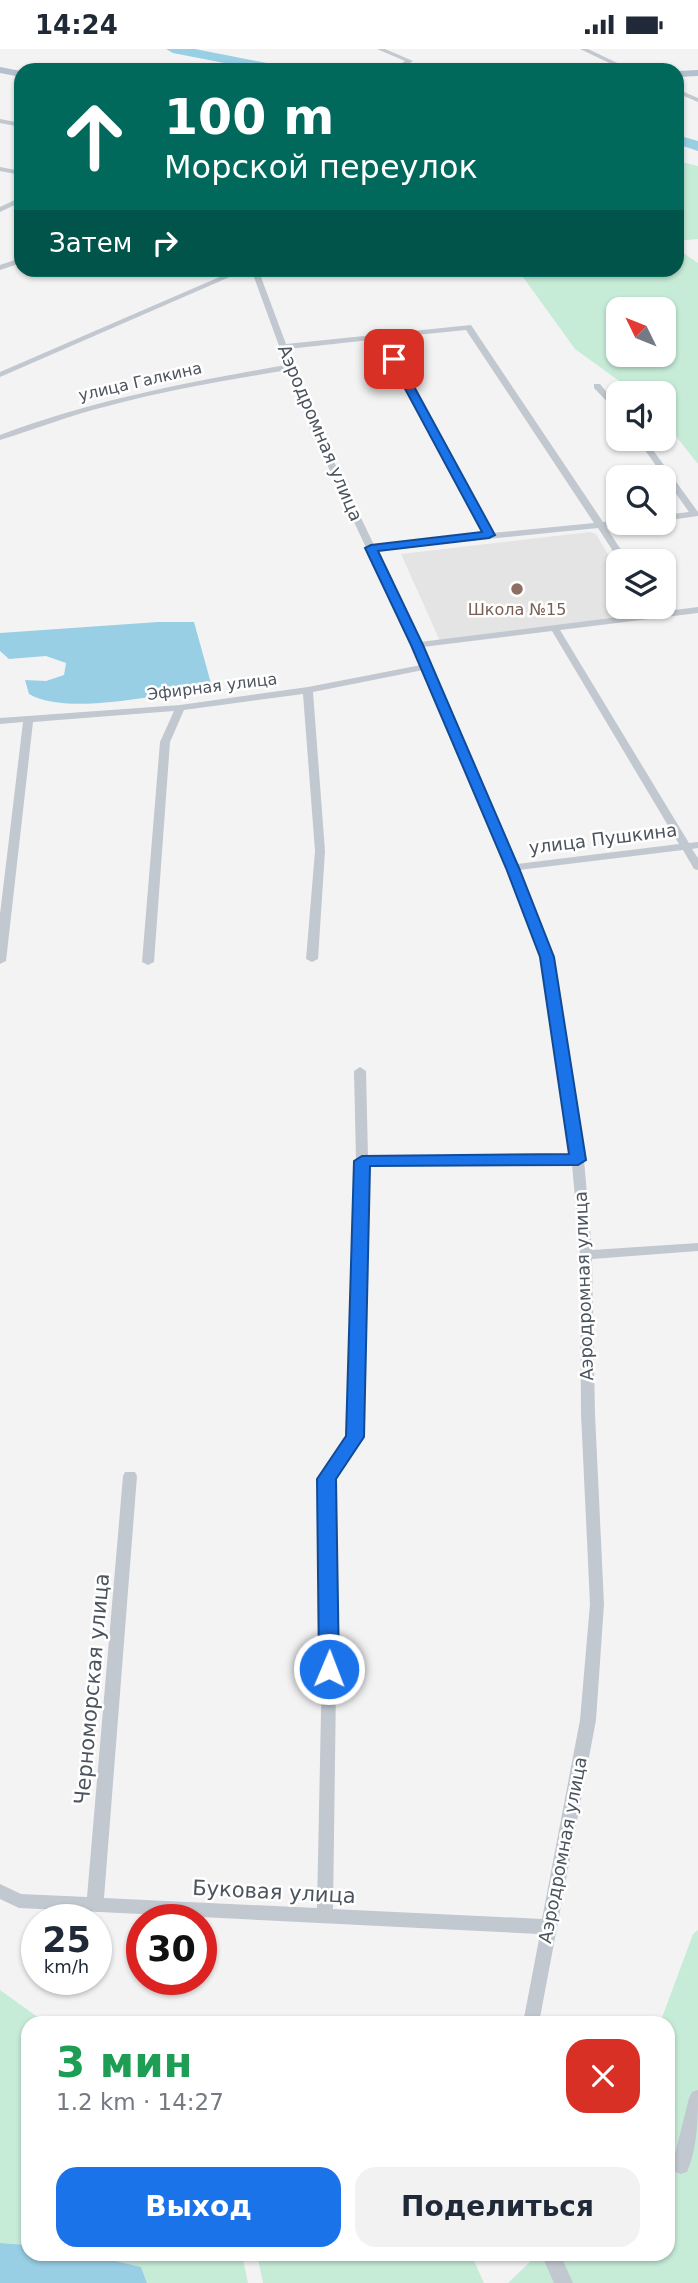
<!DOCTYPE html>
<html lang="ru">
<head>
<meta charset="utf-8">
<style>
	body { margin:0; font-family:"DejaVu Sans",sans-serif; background:#f2f2f3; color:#1f2937; height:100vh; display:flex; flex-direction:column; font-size:26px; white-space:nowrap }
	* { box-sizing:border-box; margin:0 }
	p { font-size:23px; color:#747a83 }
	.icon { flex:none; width:38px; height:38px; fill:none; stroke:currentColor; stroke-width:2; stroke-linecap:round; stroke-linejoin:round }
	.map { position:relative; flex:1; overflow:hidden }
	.details { position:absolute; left:21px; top:1967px; width:654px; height:245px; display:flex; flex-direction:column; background:#fff; border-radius:21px; box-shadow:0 2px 5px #0004 }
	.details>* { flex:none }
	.hud { position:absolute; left:14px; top:14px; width:670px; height:214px; border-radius:21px; box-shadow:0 2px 5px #0004; background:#00695c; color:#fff; overflow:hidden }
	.needle { width:46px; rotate:313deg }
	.fabs { position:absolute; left:606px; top:248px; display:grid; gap:14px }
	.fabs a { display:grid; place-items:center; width:70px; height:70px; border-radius:14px; background:#fff; box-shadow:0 2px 5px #0004; font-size:35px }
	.speed { position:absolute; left:21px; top:1855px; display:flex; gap:14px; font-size:35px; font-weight:700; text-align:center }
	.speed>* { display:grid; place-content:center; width:91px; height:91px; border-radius:50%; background:#fff; box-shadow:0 2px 5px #0004; line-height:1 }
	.speed small { font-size:18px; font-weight:400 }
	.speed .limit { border:10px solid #d22; background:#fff; color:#111 }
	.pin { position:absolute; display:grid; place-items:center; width:60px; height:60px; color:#fff; margin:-30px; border-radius:14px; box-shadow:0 4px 10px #0006 }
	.me { position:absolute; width:77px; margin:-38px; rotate:1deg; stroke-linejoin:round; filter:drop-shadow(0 0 5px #0008) }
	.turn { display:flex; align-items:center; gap:24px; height:147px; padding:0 35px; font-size:32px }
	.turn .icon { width:91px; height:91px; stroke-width:2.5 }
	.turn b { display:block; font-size:49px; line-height:60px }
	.then { display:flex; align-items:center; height:66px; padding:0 35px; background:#0003; gap:14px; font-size:26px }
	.round { display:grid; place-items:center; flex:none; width:74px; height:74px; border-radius:21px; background:#f2f2f3 }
	.summary { display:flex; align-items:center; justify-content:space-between; height:119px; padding:0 35px }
	h1 { font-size:42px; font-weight:600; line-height:52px; color:#1e9e55 }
	.primary-button { display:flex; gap:14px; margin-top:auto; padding:14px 35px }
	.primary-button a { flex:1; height:80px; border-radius:21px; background:#1a73e8; color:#fff; font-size:28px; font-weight:600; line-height:80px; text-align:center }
	.primary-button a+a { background:#f2f2f3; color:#1f2937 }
	.status { display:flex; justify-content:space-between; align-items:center; height:49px; padding:0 35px; background:#fff; direction:ltr }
	.status svg { height:19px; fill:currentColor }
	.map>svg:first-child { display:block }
	.education { fill:#e5e4e4 }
	.green { fill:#c6ecd8; fill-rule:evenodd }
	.water { fill:#98cfe5 }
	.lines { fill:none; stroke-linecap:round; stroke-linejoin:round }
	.river { fill:#98cfe5; fill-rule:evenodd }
	.street { fill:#c2c8cf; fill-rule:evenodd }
	.primary { fill:#b5c0ce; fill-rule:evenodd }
	.route { fill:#1a73e8; stroke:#114b97; stroke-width:2 }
	.education-dot { fill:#8d6e63; stroke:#fff; stroke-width:2.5 }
	.labels { text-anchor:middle; stroke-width:5; stroke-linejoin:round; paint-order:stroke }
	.far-street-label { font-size:16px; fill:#4c545e; stroke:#fff }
	.far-education-label { font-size:16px; fill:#785e54; stroke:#fff }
	.street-label { font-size:18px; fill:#4c545e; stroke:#fff }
	.near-street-label { font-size:21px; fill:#4c545e; stroke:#fff }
</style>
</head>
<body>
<div class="status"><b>14:24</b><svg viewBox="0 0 49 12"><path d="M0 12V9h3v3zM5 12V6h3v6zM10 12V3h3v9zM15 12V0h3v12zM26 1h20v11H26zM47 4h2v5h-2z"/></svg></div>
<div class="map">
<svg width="698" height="2234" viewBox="0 0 698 2234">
	<rect width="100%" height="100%" fill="#f4f3f3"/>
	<path class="education" d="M 590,483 L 596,485 L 618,522 L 618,558 L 638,558 L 644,568 L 440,592 L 401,505 Z"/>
	<path class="green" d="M 677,112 L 698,117 L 698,190 L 677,192 Z
		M 677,200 L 698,214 L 698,415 L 663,371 L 663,345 L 637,345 L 575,300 L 518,221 L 677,220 ZM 618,261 L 663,261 L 663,306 L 618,306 Z
		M 698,1881 L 698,2234 L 508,2234 L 532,2211 L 534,2205 L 668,2205 L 668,1974 L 660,1974 L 693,1885 Z
		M 0,1941 L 46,1974 L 28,1974 L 28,2196 L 0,2194 Z
		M 86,2205 L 242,2205 L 248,2234 L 147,2234 L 141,2218 Z
		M 257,2205 L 471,2205 L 484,2234 L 263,2234 Z"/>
	<path class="water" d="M 158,573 L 194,573 L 212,638 C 165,644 68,668 29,645 L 25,631 L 46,632 L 64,626 L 66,614 L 46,607 L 9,610 L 0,602 L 0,584 Z
		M 0,2194 L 28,2196 L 28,2205 L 86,2205 L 141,2218 L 147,2234 L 0,2234 Z"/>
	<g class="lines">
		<path class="river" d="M 166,0 L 195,0 L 282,17 L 289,21 L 260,21 L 173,4 Z
			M 677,86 L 698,92 L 698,102 L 677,95 Z"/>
		<path class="street" d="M 377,0 L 385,0 L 413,12 L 400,21 L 395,21 L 395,19 L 405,12 Z
			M 580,0 L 588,0 L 632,21 L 624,21 Z
			M 677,40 L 698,49 L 698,53 L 677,44 Z
			M 0,70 L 21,74 L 21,78 L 0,74 Z
			M 0,118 L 21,122 L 21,126 L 0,122 Z
			M 21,148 L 21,153 L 0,163 L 0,158 Z
			M 21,209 L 21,214 L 0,221 L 0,216 Z
			M 238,220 L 248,220 L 0,328 L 0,323 Z
			M 251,220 L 258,220 L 286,295 L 471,276 L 603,473 L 618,471 L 618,474 L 622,474 L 606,478 L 629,513 L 620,513 L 598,479 L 376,501 L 420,593 L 698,558 L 698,564 L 560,581 L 689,794 L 698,793 L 698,799 L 692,800 L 698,809 L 698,821 L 694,820 L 683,801 L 519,821 L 553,908 L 584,1111 L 592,1201 L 698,1194 L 698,1202 L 592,1210 L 595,1365 L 604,1555 L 596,1671 L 539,1974 L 523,1974 L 540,1885 L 19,1859 L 0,1850 L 0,1835 L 21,1845 L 87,1848 L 123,1427 L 125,1423 L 135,1423 L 137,1427 L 104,1849 L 317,1859 L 323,1565 L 319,1429 L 348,1387 L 356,1112 L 354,1022 L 360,1018 L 366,1022 L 368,1108 L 571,1107 L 541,908 L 508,819 L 423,621 L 313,643 L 325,802 L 318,910 L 312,913 L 306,910 L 315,802 L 303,645 L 184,661 L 170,693 L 154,913 L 148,916 L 142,913 L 160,693 L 174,662 L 33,673 L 6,912 L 0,915 L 0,865 L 23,673 L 0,675 L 0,669 L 180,656 L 308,638 L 421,616 L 310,379 L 288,321 C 228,331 167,341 108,357 C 71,366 36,380 0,391 L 0,386 C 93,351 189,333 286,316 ZM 466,281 L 594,474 L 492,484 L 386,289 ZM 379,290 L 484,485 L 374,496 L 318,379 L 288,300 ZM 552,582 L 679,795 L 517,815 L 423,598 ZM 572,1115 L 580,1206 L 581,1365 L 590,1555 L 580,1671 L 542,1870 L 333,1860 L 337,1565 L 333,1430 L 362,1388 L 368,1116 Z
			M 594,335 L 600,335 L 618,357 L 618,364 L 594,339 Z
			M 637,390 L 645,390 L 698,463 L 698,467 L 663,472 L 663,466 L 689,463 Z
			M 698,2041 C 698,2069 698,2097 687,2123 L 681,2125 L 675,2123 L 672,2117 L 689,2049 L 692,2043 Z
			M 541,2205 L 560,2205 L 573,2234 L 554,2234 Z"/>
		<path class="primary" d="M 0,18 L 21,22 L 21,28 L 0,24 Z
			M 698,21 L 698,27 L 677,28 L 677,22 Z"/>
	</g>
	<path class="route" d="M 390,308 L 399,310 L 495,486 L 489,489 L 378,502 L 423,596 L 519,819 L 554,908 L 586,1111 L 578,1116 L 370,1117 L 364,1388 L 336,1430 L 339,1620 L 336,1626 L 329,1628 L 322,1626 L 319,1620 L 317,1430 L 346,1387 L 354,1112 L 362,1107 L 569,1105 L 540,908 L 506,819 L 411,596 L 365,499 L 371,496 L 482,483 L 389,310 Z"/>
	<circle class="education-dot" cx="517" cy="540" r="7"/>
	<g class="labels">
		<g class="far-street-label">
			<text transform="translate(140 332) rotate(-13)" y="6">улица Галкина</text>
			<text transform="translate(212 637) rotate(-7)" y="6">Эфирная улица</text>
		</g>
		<g class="far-education-label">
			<text x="517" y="566">Школа №15</text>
		</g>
		<g class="street-label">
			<text transform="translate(320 384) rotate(67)" y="6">Аэродромная улица</text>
			<text transform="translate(603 790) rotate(-7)" y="6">улица Пушкина</text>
			<text transform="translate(584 1237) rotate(-92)" y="6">Аэродромная улица</text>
			<text transform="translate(563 1801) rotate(-79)" y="6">Аэродромная улица</text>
		</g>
		<g class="near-street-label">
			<text transform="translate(92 1640) rotate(-85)" y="7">Черноморская улица</text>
			<text transform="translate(274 1843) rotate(3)" y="7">Буковая улица</text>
		</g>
	</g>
</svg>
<div class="fabs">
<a><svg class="needle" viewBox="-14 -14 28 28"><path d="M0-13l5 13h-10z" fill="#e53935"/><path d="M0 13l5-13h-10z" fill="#747a83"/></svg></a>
<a><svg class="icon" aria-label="sound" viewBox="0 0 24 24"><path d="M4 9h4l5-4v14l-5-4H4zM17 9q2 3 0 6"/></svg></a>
<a><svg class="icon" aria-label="search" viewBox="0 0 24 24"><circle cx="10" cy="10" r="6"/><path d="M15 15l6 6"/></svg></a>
<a><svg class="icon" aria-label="layers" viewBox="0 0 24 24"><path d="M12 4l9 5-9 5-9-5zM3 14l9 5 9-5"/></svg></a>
</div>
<div class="speed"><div>25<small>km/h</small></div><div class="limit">30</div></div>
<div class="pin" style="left:394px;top:310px;background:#d93025"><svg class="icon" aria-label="arrive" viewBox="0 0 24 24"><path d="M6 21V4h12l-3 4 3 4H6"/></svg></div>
<svg class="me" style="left:329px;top:1620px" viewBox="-20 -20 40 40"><circle r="17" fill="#1a73e8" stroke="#fff" stroke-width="3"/><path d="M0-11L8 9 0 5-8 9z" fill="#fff"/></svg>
<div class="hud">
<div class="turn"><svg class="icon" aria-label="ahead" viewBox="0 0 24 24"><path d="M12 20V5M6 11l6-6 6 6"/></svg><div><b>100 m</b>Морской переулок</div></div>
<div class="then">Затем<svg class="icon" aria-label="right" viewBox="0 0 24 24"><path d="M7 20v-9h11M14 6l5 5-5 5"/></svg></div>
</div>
<section class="details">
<div class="summary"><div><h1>3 мин</h1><p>1.2 km · 14:27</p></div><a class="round" style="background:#d93025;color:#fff"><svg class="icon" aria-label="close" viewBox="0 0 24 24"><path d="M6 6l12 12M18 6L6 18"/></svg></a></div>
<div class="primary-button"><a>Выход</a><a>Поделиться</a></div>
</section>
</div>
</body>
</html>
